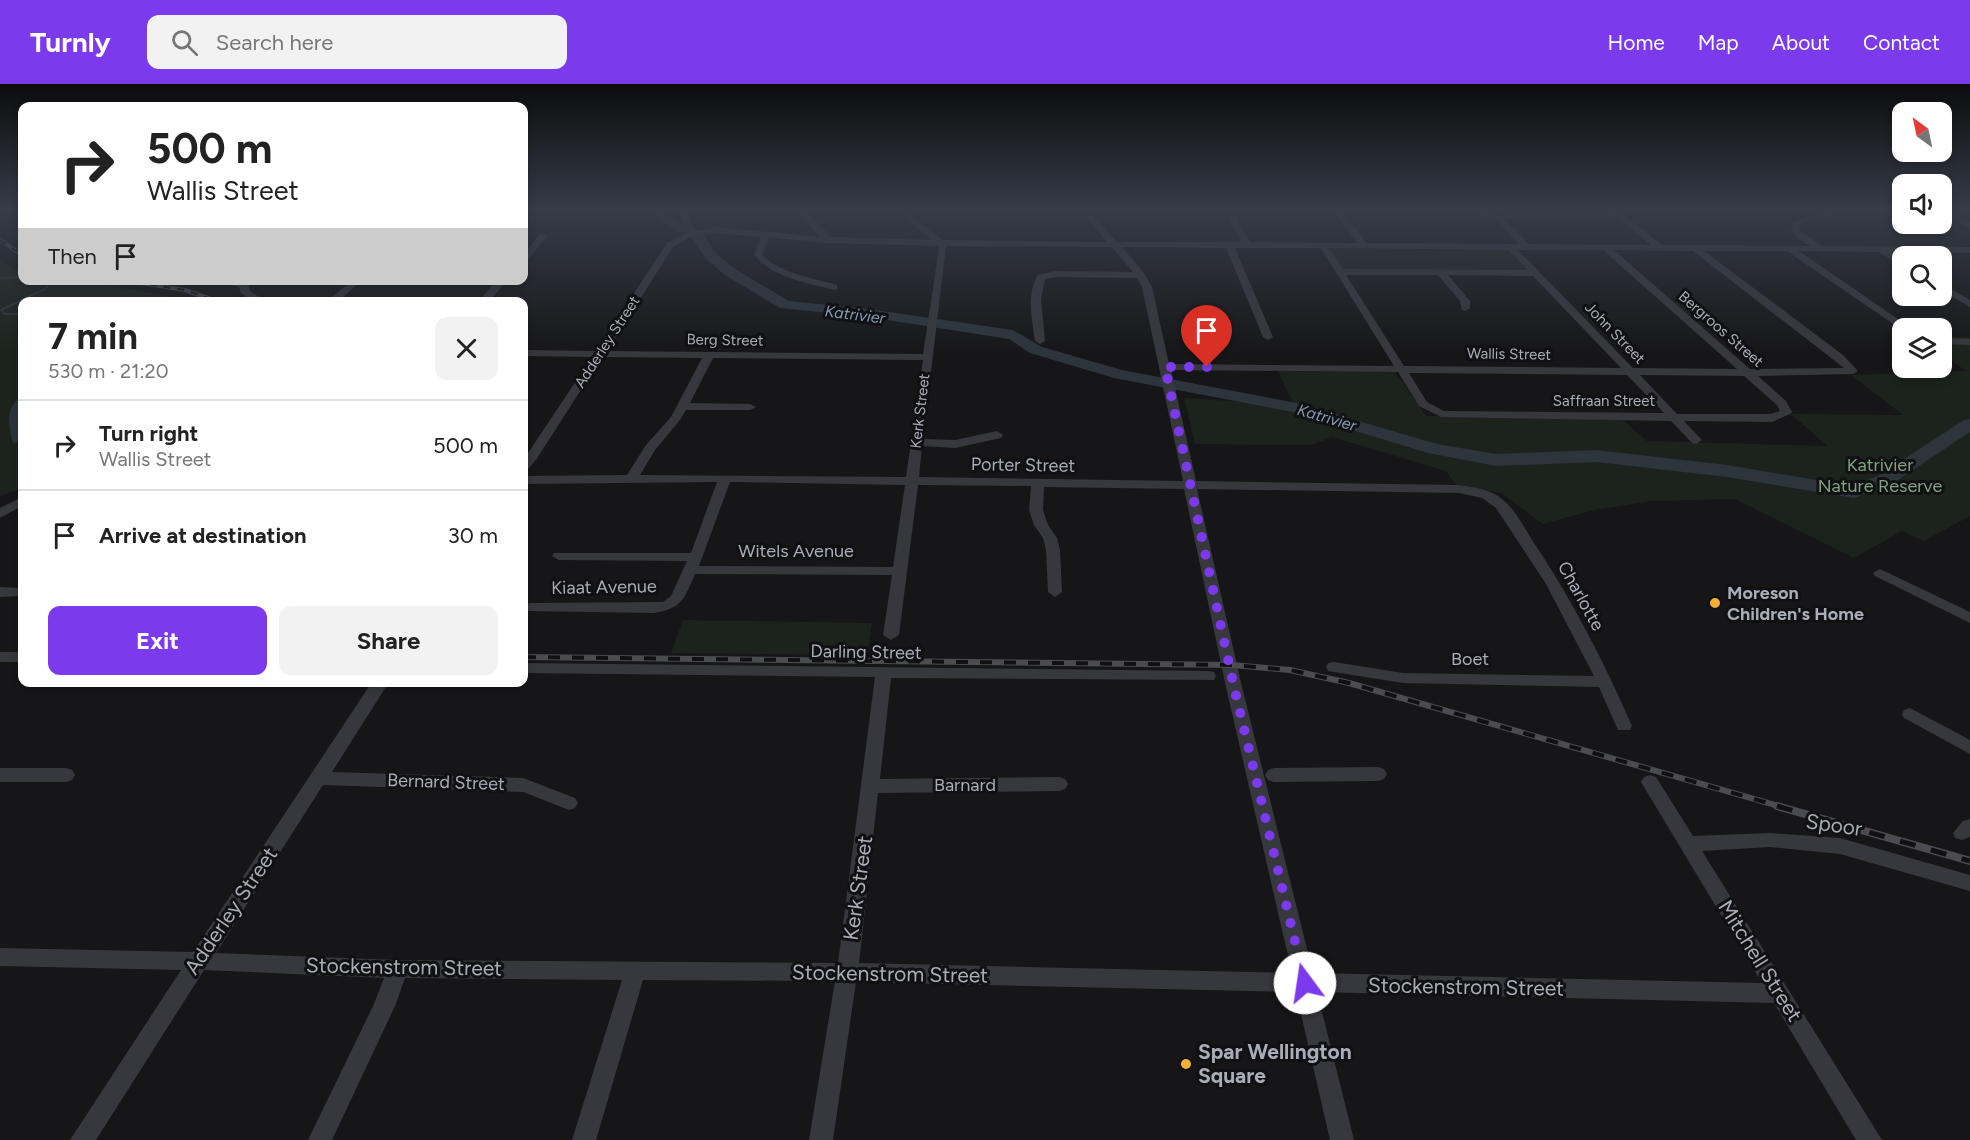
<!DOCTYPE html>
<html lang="en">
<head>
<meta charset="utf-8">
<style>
	body { margin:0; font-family:Figtree,sans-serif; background:#f2f2f2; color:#222; height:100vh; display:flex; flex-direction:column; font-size:22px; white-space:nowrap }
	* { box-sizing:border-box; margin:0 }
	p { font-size:20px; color:#767676 }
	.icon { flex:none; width:33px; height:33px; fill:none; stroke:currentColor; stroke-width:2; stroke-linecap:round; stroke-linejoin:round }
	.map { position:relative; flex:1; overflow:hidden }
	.side { position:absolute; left:18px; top:213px; width:510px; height:390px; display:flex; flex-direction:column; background:#fff; border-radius:12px; box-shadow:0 3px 9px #0003 }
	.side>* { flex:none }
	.banner { position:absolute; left:18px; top:18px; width:510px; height:183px; border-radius:12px; box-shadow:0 3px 9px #0003; background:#fff; color:#222; overflow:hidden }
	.needle { width:39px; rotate:327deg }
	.buttons { position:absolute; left:1892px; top:18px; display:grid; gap:12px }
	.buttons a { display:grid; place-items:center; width:60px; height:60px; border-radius:12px; background:#fff; box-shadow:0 3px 9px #0003; font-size:30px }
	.pin { position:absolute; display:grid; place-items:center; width:51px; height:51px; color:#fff; margin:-62px -26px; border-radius:50% 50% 50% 0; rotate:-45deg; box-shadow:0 0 6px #0007 }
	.pin .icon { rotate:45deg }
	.me { position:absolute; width:66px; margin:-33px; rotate:346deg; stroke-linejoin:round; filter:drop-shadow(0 0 4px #0008) }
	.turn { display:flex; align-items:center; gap:21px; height:126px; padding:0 30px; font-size:27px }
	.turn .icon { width:78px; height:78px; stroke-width:2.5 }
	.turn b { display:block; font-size:42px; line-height:51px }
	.then { display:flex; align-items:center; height:57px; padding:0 30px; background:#0003; gap:12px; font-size:22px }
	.round { display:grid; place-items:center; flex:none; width:63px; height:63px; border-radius:12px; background:#f2f2f2 }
	.head { display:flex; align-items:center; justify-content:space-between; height:102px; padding:0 30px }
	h1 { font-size:36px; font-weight:700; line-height:45px }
	.action { display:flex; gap:12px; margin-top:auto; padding:12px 30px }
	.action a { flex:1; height:69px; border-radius:12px; background:#7c3aed; color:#fff; font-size:24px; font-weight:700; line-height:69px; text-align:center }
	.action a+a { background:#f2f2f2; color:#222 }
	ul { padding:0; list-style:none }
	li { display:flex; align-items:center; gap:18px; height:90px; padding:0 30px; border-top:2px solid #e0e0e0 }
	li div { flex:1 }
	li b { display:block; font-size:22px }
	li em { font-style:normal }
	header { display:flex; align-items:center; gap:36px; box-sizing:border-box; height:84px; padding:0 30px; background:#7c3aed; color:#fff }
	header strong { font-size:28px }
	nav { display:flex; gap:33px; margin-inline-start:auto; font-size:21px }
	.search { width:420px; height:54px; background:#f2f2f2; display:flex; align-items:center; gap:15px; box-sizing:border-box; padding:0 21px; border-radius:12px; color:#767676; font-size:22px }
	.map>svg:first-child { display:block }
	.green { fill:#1c231d }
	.water { fill:#2c353c }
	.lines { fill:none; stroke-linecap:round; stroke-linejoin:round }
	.stream-far1 { stroke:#2c353c; stroke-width:2 }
	.stream { stroke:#2c353c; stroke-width:3 }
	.river { fill:#2c353c; fill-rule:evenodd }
	.minor { fill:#37383d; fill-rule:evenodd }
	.rail-far2-casing { stroke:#4a4c52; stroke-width:4 }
	.rail-far1-casing { stroke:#4a4c52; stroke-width:6 }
	.rail-casing { stroke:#4a4c52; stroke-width:8 }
	.rail-far2 { stroke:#111113; stroke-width:2; stroke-dasharray:7; stroke-linecap:butt }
	.rail-far1 { stroke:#111113; stroke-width:4; stroke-dasharray:12; stroke-linecap:butt }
	.rail { stroke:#111113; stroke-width:5; stroke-dasharray:16; stroke-linecap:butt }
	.route { stroke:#7c3aed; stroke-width:10; stroke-dasharray:0 18 }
	.poi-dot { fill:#f2b134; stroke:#111113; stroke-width:2 }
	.labels { text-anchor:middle; stroke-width:6; stroke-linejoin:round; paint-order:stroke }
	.far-street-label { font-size:15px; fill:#a8adb8; stroke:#111113 }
	.far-water-label { font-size:16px; font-style:italic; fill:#7f9bb3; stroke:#111113 }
	.street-label { font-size:18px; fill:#a8adb8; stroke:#111113 }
	.park-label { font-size:18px; fill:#7fa381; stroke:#111113 }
	.poi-label { font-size:18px; font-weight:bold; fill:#a8adb8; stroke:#111113; text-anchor:start }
	.near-street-label { font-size:21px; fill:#a8adb8; stroke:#111113 }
	.near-poi-label { font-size:21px; font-weight:bold; fill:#a8adb8; stroke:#111113; text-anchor:start }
</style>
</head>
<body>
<header>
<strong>Turnly</strong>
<div class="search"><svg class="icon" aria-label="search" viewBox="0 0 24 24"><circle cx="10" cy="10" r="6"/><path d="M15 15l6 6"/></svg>Search here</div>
<nav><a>Home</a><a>Map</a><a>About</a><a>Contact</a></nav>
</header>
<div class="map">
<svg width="1970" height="1056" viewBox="0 0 1970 1056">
	<rect width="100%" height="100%" fill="#161618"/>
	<path class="green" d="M 1333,164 L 1509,166 L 1529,185 L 1528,187 L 1343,185 L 1330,166 Z
		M 0,176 L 11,184 L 22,186 L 22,196 L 84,197 L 190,216 L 187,218 L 22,218 L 22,404 L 0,412 Z
		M 1941,253 L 1970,253 L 1970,432 L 1924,457 L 1902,447 L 1854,474 L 1735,415 L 1651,417 L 1594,426 L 1543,440 L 1501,409 L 1455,400 L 1446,387 L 1332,353 L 1312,361 L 1195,360 L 1184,314 L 1294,321 L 1278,287 L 1395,288 L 1426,332 L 1623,336 L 1647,357 L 1827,362 L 1791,330 L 1903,331 L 1851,291 L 1966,287 L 1941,269 Z
		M 683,536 L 872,539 L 867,571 L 671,569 Z"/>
	<path class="water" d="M 22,311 L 22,357 L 13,359 C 8,340 5,324 22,311 Z"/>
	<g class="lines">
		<path class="stream-far1" d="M 0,194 L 22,193
			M 22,230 L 4,230 L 1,226 L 45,205 L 49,200 L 41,196"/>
		<path class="stream" d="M 21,401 L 22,398"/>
		<path class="river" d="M 645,124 L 659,124 L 688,145 L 687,148 L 677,148 Z
			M 697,148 L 702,149 L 716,169 L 735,185 L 789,217 L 868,225 L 1013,246 L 1042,263 L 1122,286 L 1297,319 L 1437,360 L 1496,370 L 1596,366 L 1727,381 L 1852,402 L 1878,392 L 1964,336 L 1970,335 L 1970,348 L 1892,400 L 1854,414 L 1727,393 L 1596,378 L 1496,382 L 1428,369 L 1293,328 L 1114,294 L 1030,269 L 1009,255 L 868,233 L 780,224 L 725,191 L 706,175 L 691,152 Z"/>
		<path class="minor" d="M 678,124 L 686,124 L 690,138 L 697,147 L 715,143 L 820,153 L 794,124 L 802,124 L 826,147 L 829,153 L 932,156 L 893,124 L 902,124 L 942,156 L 1107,158 L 1078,124 L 1086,124 L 1117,158 L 1241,158 L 1224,124 L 1232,124 L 1250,158 L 1357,159 L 1332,124 L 1405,124 L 1405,127 L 1343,127 L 1366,159 L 1519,160 L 1497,137 L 1480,132 L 1471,124 L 1480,124 L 1498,132 L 1511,129 L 1610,129 L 1608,124 L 1614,124 L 1662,161 L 1810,162 L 1797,154 L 1791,146 L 1793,139 C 1825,120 1866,125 1902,127 L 1902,131 C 1869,130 1829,124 1800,142 L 1799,146 L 1822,162 L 1970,163 L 1970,169 L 1891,168 L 1902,175 L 1902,182 L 1879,168 L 1799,167 L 1911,244 L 1902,246 L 1787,167 L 1704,167 L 1843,271 L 1858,287 L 1853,290 L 1758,292 L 1786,317 L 1792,328 L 1790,330 L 1772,338 L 1684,337 L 1702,356 L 1696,360 L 1692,359 L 1671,337 L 1441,333 L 1419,322 L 1398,288 L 1171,286 L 1196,397 L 1459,401 C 1474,403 1490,405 1502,415 C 1515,425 1524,443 1532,456 C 1572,515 1604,578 1632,642 L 1630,646 L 1618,646 L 1599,603 L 1403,599 L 1328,587 L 1326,583 L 1328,579 L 1334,578 L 1403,589 L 1594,592 L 1546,500 L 1496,424 L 1482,414 L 1459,409 L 1197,405 L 1242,603 L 1313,889 L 1762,899 L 1641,698 L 1644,693 L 1650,691 L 1656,693 L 1693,752 L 1770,749 L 1840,754 L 1970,791 L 1970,807 L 1840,770 L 1770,763 L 1702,767 L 1882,1056 L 1856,1056 L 1774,919 L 1317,908 L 1354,1056 L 1330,1056 L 1296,908 L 856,898 L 833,1056 L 809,1056 L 835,897 L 643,896 L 596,1056 L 572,1056 L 622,896 L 405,894 L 395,922 L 332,1056 L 308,1056 L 374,920 L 384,894 L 204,886 L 96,1056 L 70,1056 L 181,886 L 0,882 L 0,864 L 193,868 L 372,598 L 389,598 L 332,688 L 523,694 L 575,714 L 578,719 L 575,724 L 569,726 L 523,708 L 323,701 L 216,869 L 398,876 L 838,879 L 875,593 L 524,589 L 524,579 L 1208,587 L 1214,588 L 1216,592 L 1214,596 L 891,594 L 880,695 L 1059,693 L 1065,695 L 1068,700 L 1065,705 L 1059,707 L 878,709 L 859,879 L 1292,889 L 1226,603 L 1184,405 L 1044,403 L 1043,426 L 1048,441 L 1057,454 L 1060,466 L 1062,508 L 1055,513 L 1048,508 L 1046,466 L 1043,454 L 1034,441 L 1029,426 L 1031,402 L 918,401 L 899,551 L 891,556 L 883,551 L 892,491 L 695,490 C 684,515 683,524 654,529 L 525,527 L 525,521 L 530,519 L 663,518 L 671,512 L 687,477 L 559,476 L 552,472 L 554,469 L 691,469 L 717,398 L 524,400 L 524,392 L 627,391 L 646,361 L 671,333 L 702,274 L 602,273 L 536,376 L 528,385 L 524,386 L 524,375 L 592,273 L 524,272 L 524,266 L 596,267 L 667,159 L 689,148 L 682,139 ZM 1511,133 L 1617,133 L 1651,161 L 1529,160 L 1504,135 ZM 715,149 L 761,153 L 754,170 C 770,193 808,199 834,206 L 837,205 L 837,201 C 817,195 775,188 762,170 L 769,153 L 826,159 L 937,162 L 939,164 L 923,270 L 607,267 L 673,163 L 690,153 ZM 946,162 L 1112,163 L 1133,188 L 1056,187 L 1038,191 C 1026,210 1032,236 1035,257 L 1040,260 L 1045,257 L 1041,215 L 1045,195 L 1056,193 L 1137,194 L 1142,203 L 1183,397 L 919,393 L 922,362 L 955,364 L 1001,354 L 1003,351 L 997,347 L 955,356 L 923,355 ZM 1122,163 L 1226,164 L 1263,253 L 1268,256 L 1273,253 L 1235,164 L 1321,164 L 1394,282 L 1169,280 L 1152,203 L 1144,189 ZM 1329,164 L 1508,166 L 1528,186 L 1343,185 ZM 1518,166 L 1603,166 L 1737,285 L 1633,284 ZM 1614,166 L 1693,167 L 1844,284 L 1750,285 ZM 1346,191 L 1438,191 L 1460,217 L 1462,226 L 1465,227 L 1470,224 L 1470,217 L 1448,191 L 1533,192 L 1621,284 L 1404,282 ZM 713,274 L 923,276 L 906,393 L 640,391 L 655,366 L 680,336 L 686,326 L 750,326 L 756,323 L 750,320 L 690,319 ZM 1409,289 L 1627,291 L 1664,329 L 1444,327 L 1427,318 ZM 1640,291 L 1744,292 L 1777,321 L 1780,327 L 1770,330 L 1677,330 ZM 730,398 L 905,401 L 893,483 L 699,482 Z
			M 974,124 L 996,124 C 991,128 979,128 974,124 Z
			M 1941,124 L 1949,124 L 1954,129 L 1970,138 L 1970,144 L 1948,133 Z
			M 540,150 L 547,152 L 527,177 L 524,178 L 524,170 Z
			M 209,196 L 254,196 L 249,202 L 249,206 L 266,218 L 254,218 L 241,209 L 239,203 Z
			M 352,196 L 362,196 L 338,218 L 327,218 Z
			M 497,196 L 507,196 L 489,218 L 478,218 Z
			M 1941,199 L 1970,216 L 1970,223 L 1941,206 Z
			M 1941,254 L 1970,255 L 1970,261 L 1941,260 Z
			M 22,413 L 22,422 L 0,434 L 0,424 Z
			M 1880,485 L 1970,528 L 1970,539 L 1875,492 L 1873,489 Z
			M 0,503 L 22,504 L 22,512 L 0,513 Z
			M 0,568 L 22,568 L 22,578 L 0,578 Z
			M 1910,624 L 1970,656 L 1970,670 L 1904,634 L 1902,630 L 1904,626 Z
			M 1378,683 L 1384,685 L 1387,690 L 1384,695 L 1378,697 L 1274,698 L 1268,696 L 1265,691 L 1268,686 L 1274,684 Z
			M 0,684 L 66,684 L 72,686 L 75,691 L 72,696 L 66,698 L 0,698 Z
			M 1970,735 L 1970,753 L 1962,756 L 1955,754 L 1953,749 L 1963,737 Z"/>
		<defs>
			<path id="rail-far2" d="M 0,156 L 22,171
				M 122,196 L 185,206 L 219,218"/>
			<path id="rail-far1" d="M 524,573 L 1232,581 L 1290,586 L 1349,599 L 1782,723"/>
			<path id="rail" d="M 1777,722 L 1970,777"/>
		</defs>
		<use href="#rail-far2" class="rail-far2-casing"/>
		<use href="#rail-far1" class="rail-far1-casing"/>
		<use href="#rail" class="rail-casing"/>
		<use href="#rail-far2" class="rail-far2"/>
		<use href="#rail-far1" class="rail-far1"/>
		<use href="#rail" class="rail"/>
	</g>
	<linearGradient id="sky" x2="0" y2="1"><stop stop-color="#0c0c0d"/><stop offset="0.46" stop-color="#363c48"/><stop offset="1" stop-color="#363c48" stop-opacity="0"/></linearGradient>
	<rect width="1970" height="271" fill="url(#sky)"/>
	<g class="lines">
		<path class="route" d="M 1207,283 L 1165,283 L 1234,603 L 1305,899"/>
	</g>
	<g class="poi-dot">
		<circle cx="1715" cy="519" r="6"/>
		<circle cx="1186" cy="980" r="6"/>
	</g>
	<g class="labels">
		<g class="far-street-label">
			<text transform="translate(1721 245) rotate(41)" y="5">Bergroos Street</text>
			<text transform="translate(1615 249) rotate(46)" y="5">John Street</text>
			<text transform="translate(725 256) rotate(1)" y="5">Berg Street</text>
			<text transform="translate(607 258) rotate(-57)" y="5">Adderley Street</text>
			<text transform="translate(1509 270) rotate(1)" y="5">Wallis Street</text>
			<text x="1604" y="322">Saffraan Street</text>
			<text transform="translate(920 327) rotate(-83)" y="5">Kerk Street</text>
		</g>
		<g class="far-water-label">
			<text transform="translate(855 230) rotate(7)" y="6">Katrivier</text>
			<text transform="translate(1327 333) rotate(16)" y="6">Katrivier</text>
		</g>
		<g class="street-label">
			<text transform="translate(1023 381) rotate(1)" y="6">Porter Street</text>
			<text x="796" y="473">Witels Avenue</text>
			<text transform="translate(604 503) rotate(-1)" y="6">Kiaat Avenue</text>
			<text transform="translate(1581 512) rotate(61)" y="6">Charlotte</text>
			<text transform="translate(866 568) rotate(1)" y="6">Darling Street</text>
			<text x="1470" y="581">Boet</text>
			<text transform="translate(446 698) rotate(2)" y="6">Bernard Street</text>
			<text x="965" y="707">Barnard</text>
		</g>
		<g class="park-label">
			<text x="1880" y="387">Katrivier<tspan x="1880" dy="21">Nature Reserve</tspan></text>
		</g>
		<g class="poi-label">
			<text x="1727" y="515">Moreson<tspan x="1727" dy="21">Children's Home</tspan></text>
		</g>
		<g class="near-street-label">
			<text transform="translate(1834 741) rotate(8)" y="7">Spoor</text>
			<text transform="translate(858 804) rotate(-82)" y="7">Kerk Street</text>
			<text transform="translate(231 827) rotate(-56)" y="7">Adderley Street</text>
			<text transform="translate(1760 877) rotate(58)" y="7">Mitchell Street</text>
			<text transform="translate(404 883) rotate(1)" y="7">Stockenstrom Street</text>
			<text transform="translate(890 890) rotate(1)" y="7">Stockenstrom Street</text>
			<text transform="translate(1466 903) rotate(1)" y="7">Stockenstrom Street</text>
		</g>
		<g class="near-poi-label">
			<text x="1198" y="975">Spar Wellington<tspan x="1198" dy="24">Square</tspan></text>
		</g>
	</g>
</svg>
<div class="buttons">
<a><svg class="needle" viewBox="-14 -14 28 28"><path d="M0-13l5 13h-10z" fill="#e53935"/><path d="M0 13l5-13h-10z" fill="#767676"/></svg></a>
<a><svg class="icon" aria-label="sound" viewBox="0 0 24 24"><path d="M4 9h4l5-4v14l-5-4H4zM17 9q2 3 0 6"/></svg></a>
<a><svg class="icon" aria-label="search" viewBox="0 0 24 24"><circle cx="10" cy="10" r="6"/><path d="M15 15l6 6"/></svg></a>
<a><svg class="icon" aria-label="layers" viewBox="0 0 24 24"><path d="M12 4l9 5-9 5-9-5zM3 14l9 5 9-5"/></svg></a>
</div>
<div class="pin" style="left:1207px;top:283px;background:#d93025"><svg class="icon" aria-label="arrive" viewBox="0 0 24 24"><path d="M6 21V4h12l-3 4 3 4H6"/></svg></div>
<svg class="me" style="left:1305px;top:899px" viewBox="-20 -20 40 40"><circle r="19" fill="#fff"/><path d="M0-13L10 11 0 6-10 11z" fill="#7c3aed"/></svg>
<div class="banner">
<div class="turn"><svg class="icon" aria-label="right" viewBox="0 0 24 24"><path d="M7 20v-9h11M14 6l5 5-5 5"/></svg><div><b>500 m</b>Wallis Street</div></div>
<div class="then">Then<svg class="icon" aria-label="arrive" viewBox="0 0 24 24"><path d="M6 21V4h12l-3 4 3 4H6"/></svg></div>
</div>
<section class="side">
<div class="head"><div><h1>7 min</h1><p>530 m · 21:20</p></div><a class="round"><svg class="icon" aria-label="close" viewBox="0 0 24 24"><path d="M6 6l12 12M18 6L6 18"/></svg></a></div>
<ul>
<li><svg class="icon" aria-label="right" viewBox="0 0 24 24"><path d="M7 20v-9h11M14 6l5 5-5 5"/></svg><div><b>Turn right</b><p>Wallis Street</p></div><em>500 m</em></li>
<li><svg class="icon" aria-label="arrive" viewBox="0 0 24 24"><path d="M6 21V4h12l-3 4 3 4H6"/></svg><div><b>Arrive at destination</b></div><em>30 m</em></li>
</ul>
<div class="action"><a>Exit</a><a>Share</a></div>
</section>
</div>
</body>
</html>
